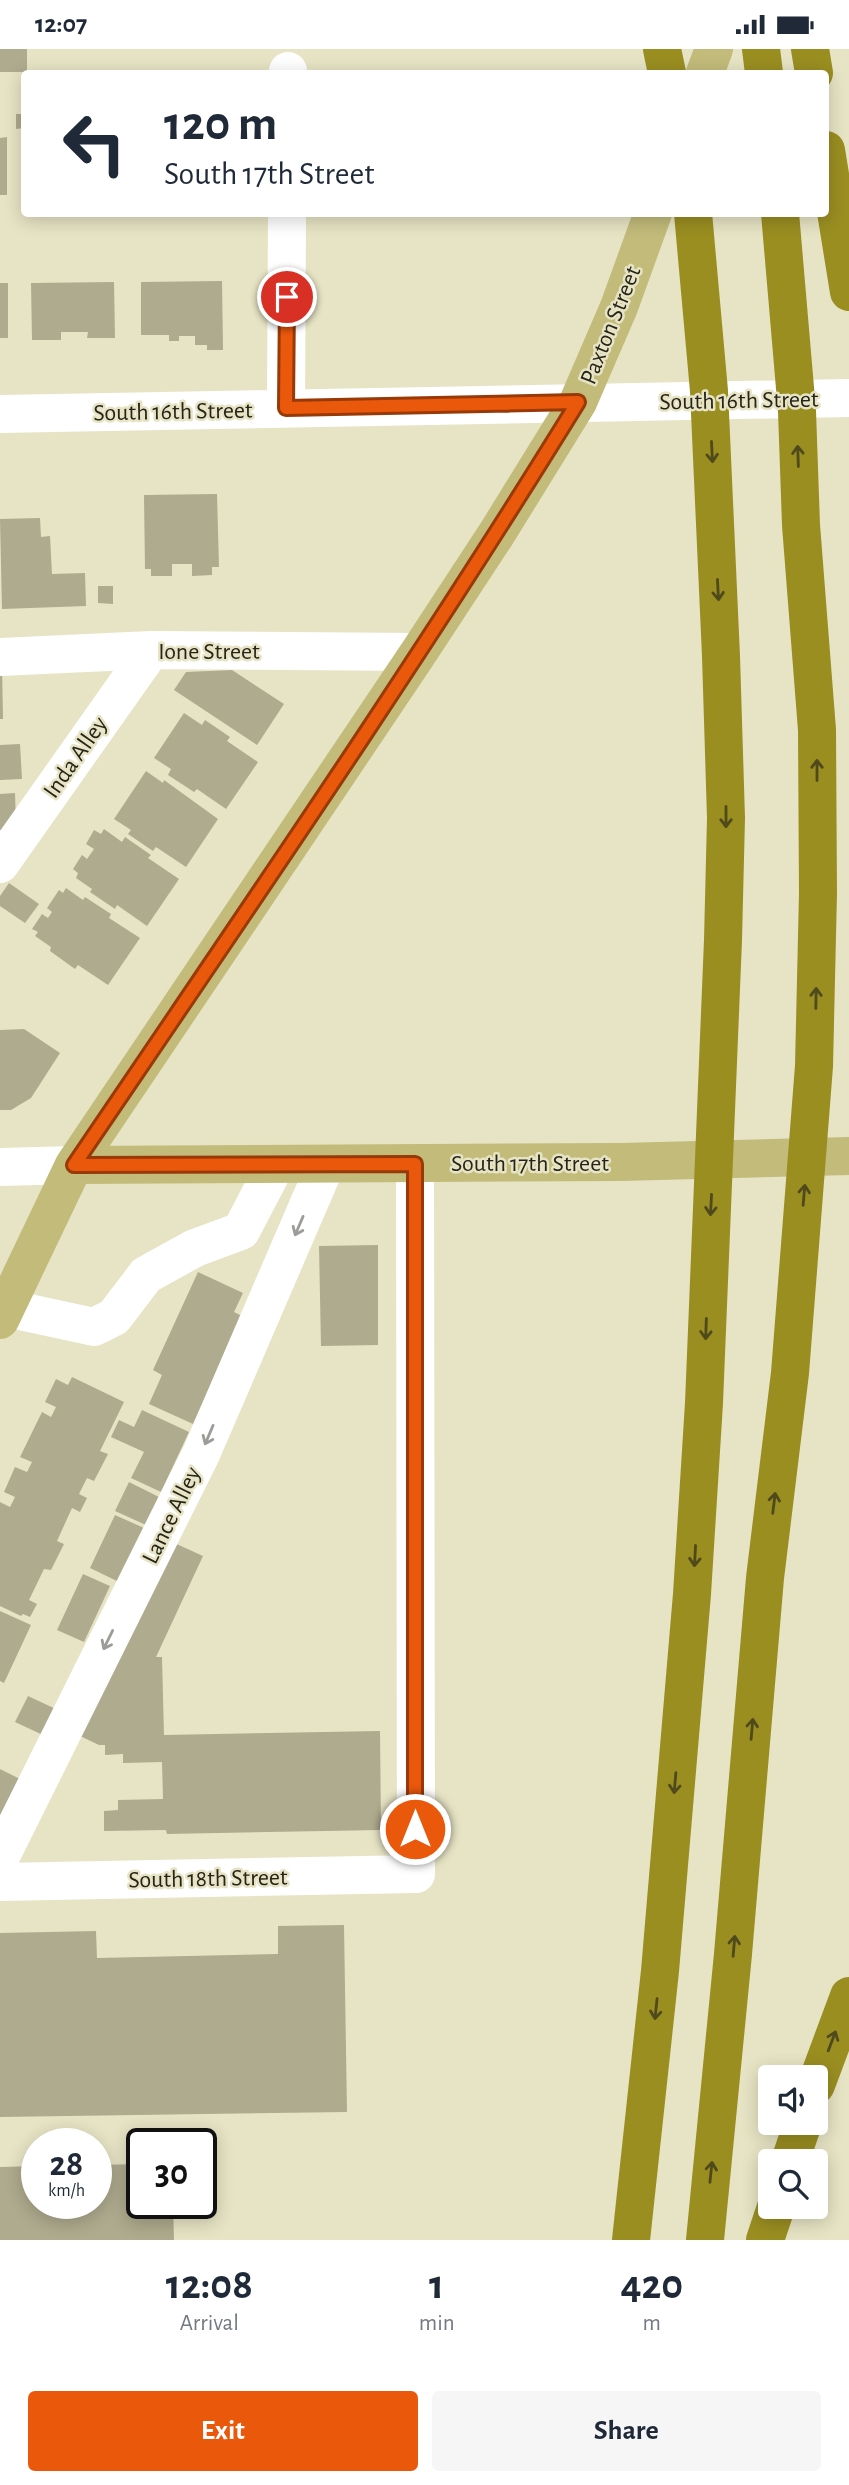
<!DOCTYPE html>
<html lang="en">
<head>
<meta charset="utf-8">
<style>
	body { margin:0; font-family:"Alegreya Sans",sans-serif; background:#f6f6f7; color:#1f2937; height:100vh; display:flex; flex-direction:column; font-size:26px; white-space:nowrap }
	* { box-sizing:border-box; margin:0 }
	p { font-size:23px; color:#747a83 }
	.icon { flex:none; width:38px; height:38px; fill:none; stroke:currentColor; stroke-width:2; stroke-linecap:round; stroke-linejoin:round }
	.map { position:relative; height:2191px; overflow:hidden }
	.drawer { display:flex; flex-direction:column; background:#fff; flex:1 }
	.drawer>* { flex:none }
	.banner { position:absolute; left:21px; top:21px; width:808px; height:147px; border-radius:7px; box-shadow:0 4px 18px #0003; background:#fff; color:#1f2937; overflow:hidden }
	.fabs { position:absolute; left:758px; top:2016px; display:grid; gap:14px }
	.fabs a { display:grid; place-items:center; width:70px; height:70px; border-radius:7px; background:#fff; box-shadow:0 4px 18px #0003; font-size:35px }
	.speed { position:absolute; left:21px; top:2079px; display:flex; gap:14px; font-size:35px; font-weight:700; text-align:center }
	.speed>* { display:grid; place-content:center; width:91px; height:91px; border-radius:50%; background:#fff; box-shadow:0 4px 18px #0003; line-height:1 }
	.speed small { font-size:18px; font-weight:400 }
	.speed .limit { border:4px solid #111; border-radius:10px; background:#fff; color:#111 }
	.pin { position:absolute; display:grid; place-items:center; width:60px; height:60px; color:#fff; margin:-30px; border:4px solid #fff; border-radius:50%; box-shadow:0 2px 7px #0007 }
	.me { position:absolute; width:77px; margin:-38px; rotate:0deg; stroke-linejoin:round; filter:drop-shadow(0 0 5px #0008) }
	.turn { display:flex; align-items:center; gap:24px; height:147px; padding:0 28px; font-size:32px }
	.turn .icon { width:91px; height:91px; stroke-width:2.5 }
	.turn b { display:block; font-size:49px; line-height:60px }
	.eta { display:flex; justify-content:space-evenly; align-items:center; height:119px; text-align:center }
	.eta b { font-size:42px; font-weight:700; line-height:49px }
	.primary-button { display:flex; gap:14px; margin-top:auto; padding:14px 28px }
	.primary-button a { flex:1; height:80px; border-radius:7px; background:#ea580c; color:#fff; font-size:28px; font-weight:700; line-height:80px; text-align:center }
	.primary-button a+a { background:#f6f6f7; color:#1f2937 }
	.status { display:flex; justify-content:space-between; align-items:center; height:49px; padding:0 35px; background:#fff; direction:ltr }
	.status svg { height:19px; fill:currentColor }
	.map>svg:first-child { display:block }
	.building { fill:#aeab8e }
	.lines { fill:none; stroke-linecap:round; stroke-linejoin:round }
	.minor { stroke:#fff; stroke-width:38 }
	.major { stroke:#c2bb7a; stroke-width:38 }
	.highway { stroke:#9a8e21; stroke-width:38 }
	.oneway { stroke:#4f491c }
	.oneway2 { stroke:#9d9c98 }
	.route-casing { stroke:#983908; stroke-width:18 }
	.route { stroke:#ea580c; stroke-width:12 }
	.labels { text-anchor:middle; stroke-width:5; stroke-linejoin:round; paint-order:stroke }
	.street-label { font-size:24px; fill:#262419; stroke:#e7e4c5 }
</style>
</head>
<body>
<div class="status"><b>12:07</b><svg viewBox="0 0 49 12"><path d="M0 12V9h3v3zM5 12V6h3v6zM10 12V3h3v9zM15 12V0h3v12zM26 1h20v11H26zM47 4h2v5h-2z"/></svg></div>
<div class="map">
<svg width="849" height="2191" viewBox="0 0 849 2191">
	<rect width="100%" height="100%" fill="#e7e4c5"/>
	<path class="building" d="M 0,0 L 27,0 L 27,23 L 0,23 Z
		M 16,65 L 24,65 L 24,79 L 16,80 Z
		M 7,88 L 7,146 L 0,146 L 0,89 Z
		M 222,232 L 223,301 L 207,301 L 207,296 L 195,296 L 195,287 L 179,287 L 179,292 L 169,292 L 169,286 L 141,286 L 141,233 Z
		M 114,233 L 115,289 L 87,289 L 88,283 L 61,283 L 61,291 L 32,291 L 31,234 Z
		M 0,234 L 8,234 L 8,289 L 0,289 Z
		M 217,445 L 219,518 L 212,518 L 212,526 L 192,527 L 192,515 L 172,515 L 172,527 L 151,527 L 151,520 L 145,520 L 144,446 Z
		M 40,469 L 41,488 L 50,487 L 52,525 L 85,524 L 86,557 L 2,560 L 0,470 Z
		M 98,537 L 113,537 L 113,555 L 98,554 Z
		M 0,616 L 2,616 L 3,670 L 0,670 Z
		M 232,621 L 284,655 L 257,696 L 174,641 L 186,623 Z
		M 184,664 L 202,676 L 205,671 L 230,688 L 227,692 L 258,713 L 226,760 L 197,740 L 194,743 L 168,726 L 171,720 L 154,709 Z
		M 20,695 L 22,730 L 0,731 L 0,696 Z
		M 146,722 L 163,734 L 164,731 L 218,770 L 186,818 L 156,798 L 153,802 L 128,785 L 131,781 L 114,770 Z
		M 15,744 L 16,775 L 8,781 L 0,781 L 0,745 Z
		M 104,780 L 122,793 L 125,788 L 151,806 L 148,809 L 179,830 L 147,877 L 117,856 L 115,860 L 90,843 L 92,840 L 76,829 L 78,824 L 73,820 L 82,806 L 87,810 L 94,800 L 86,795 L 94,781 L 101,785 Z
		M 9,834 L 39,855 L 25,874 L 0,857 L 0,847 Z
		M 66,839 L 83,851 L 85,848 L 111,865 L 109,869 L 140,889 L 108,936 L 78,916 L 75,920 L 50,902 L 51,898 L 35,887 L 38,883 L 32,880 L 42,865 L 48,869 L 52,863 L 47,859 L 59,841 L 63,844 Z
		M 24,980 L 60,1004 L 31,1049 L 11,1061 L 0,1061 L 0,981 Z
		M 378,1196 L 378,1296 L 321,1297 L 319,1197 Z
		M 198,1223 L 243,1244 L 234,1263 L 242,1267 L 193,1375 L 149,1355 L 162,1326 L 153,1321 Z
		M 72,1328 L 124,1353 L 100,1402 L 108,1405 L 94,1432 L 87,1429 L 79,1445 L 87,1449 L 80,1463 L 72,1459 L 57,1492 L 64,1495 L 51,1521 L 44,1520 L 29,1551 L 37,1555 L 30,1568 L 23,1565 L 21,1567 L 0,1557 L 0,1453 L 10,1458 L 15,1448 L 4,1443 L 15,1418 L 27,1423 L 32,1413 L 20,1408 L 42,1363 L 51,1368 L 56,1358 L 45,1353 L 56,1330 L 68,1336 Z
		M 142,1361 L 189,1383 L 161,1443 L 131,1429 L 144,1403 L 111,1388 L 119,1371 L 134,1378 Z
		M 129,1433 L 159,1448 L 146,1476 L 115,1462 Z
		M 115,1466 L 144,1479 L 119,1533 L 90,1519 Z
		M 170,1492 L 203,1507 L 156,1608 L 162,1608 L 164,1686 L 380,1682 L 381,1781 L 167,1785 L 166,1781 L 104,1782 L 104,1762 L 118,1761 L 118,1751 L 163,1750 L 162,1713 L 123,1714 L 123,1705 L 105,1706 L 105,1696 L 99,1696 L 80,1687 Z
		M 83,1525 L 110,1537 L 84,1593 L 57,1581 Z
		M 0,1562 L 31,1576 L 4,1634 L 0,1632 Z
		M 28,1647 L 58,1661 L 45,1687 L 15,1673 Z
		M 0,1720 L 28,1734 L 0,1767 Z
		M 344,1876 L 347,2063 L 0,2068 L 0,1884 L 96,1882 L 97,1909 L 278,1905 L 278,1877 Z
		M 142,2115 L 142,2154 L 173,2154 L 174,2191 L 0,2191 L 0,2118 L 37,2117 L 37,2154 L 96,2154 L 96,2116 Z"/>
	<g class="lines">
		<path class="minor" d="M 288,24 L 288,22
			M 286,359 L 287,164
			M 0,365 L 849,349
			M 0,608 L 151,601 L 419,603
			M 0,815 L 151,601
			M 0,1118 L 74,1116
			M 6,1259 L 94,1278 L 114,1268 L 146,1226 L 195,1199 L 241,1182 L 276,1115
			M 0,1809 L 201,1405 L 326,1115
			M 0,1833 L 416,1825 L 415,1115"/>
		<path class="major" d="M 705,24 L 714,0
			M 74,1116 L 621,1113 L 849,1107
			M 0,1271 L 74,1116 L 419,603 L 497,484 L 578,353 L 619,258 L 653,164"/>
		<path class="highway" d="M 662,0 L 667,24
			M 761,0 L 764,24
			M 810,0 L 814,24
			M 826,101 L 849,243
			M 816,2036 L 849,1947
			M 790,2112 L 803,2074
			M 631,2191 L 660,1922 L 692,1545 L 704,1354 L 723,891 L 726,769 L 721,607 L 709,342 L 693,164
			M 705,2191 L 733,1905 L 765,1529 L 790,1324 L 814,1017 L 818,844 L 817,681 L 801,476 L 797,362 L 780,164
			M 765,2191 L 776,2158"/>
	</g>
	<defs><path id="oneway-shaft" d="M-6 0H5M1.5-3L5.5 0L1.5 3" fill="none" stroke-width="1.6" stroke-linecap="round" stroke-linejoin="round" transform="scale(1.75)"/></defs>
	<g class="oneway">
		<use href="#oneway-shaft" transform="translate(712 403) rotate(87)"/>
		<use href="#oneway-shaft" transform="translate(798 407) rotate(-92)"/>
		<use href="#oneway-shaft" transform="translate(718 541) rotate(87)"/>
		<use href="#oneway-shaft" transform="translate(817 721) rotate(-90)"/>
		<use href="#oneway-shaft" transform="translate(726 768) rotate(90)"/>
		<use href="#oneway-shaft" transform="translate(816 949) rotate(-89)"/>
		<use href="#oneway-shaft" transform="translate(804 1146) rotate(-85)"/>
		<use href="#oneway-shaft" transform="translate(711 1156) rotate(93)"/>
		<use href="#oneway-shaft" transform="translate(706 1280) rotate(92)"/>
		<use href="#oneway-shaft" transform="translate(774 1454) rotate(-83)"/>
		<use href="#oneway-shaft" transform="translate(695 1507) rotate(93)"/>
		<use href="#oneway-shaft" transform="translate(752 1680) rotate(-85)"/>
		<use href="#oneway-shaft" transform="translate(675 1734) rotate(95)"/>
		<use href="#oneway-shaft" transform="translate(734 1897) rotate(-85)"/>
		<use href="#oneway-shaft" transform="translate(656 1960) rotate(96)"/>
		<use href="#oneway-shaft" transform="translate(832 1992) rotate(-69)"/>
		<use href="#oneway-shaft" transform="translate(711 2123) rotate(-84)"/>
	</g>
	<g class="oneway2">
		<use href="#oneway-shaft" transform="translate(299 1177) rotate(113)"/>
		<use href="#oneway-shaft" transform="translate(209 1386) rotate(113)"/>
		<use href="#oneway-shaft" transform="translate(108 1591) rotate(116)"/>
	</g>
	<g class="lines">
		<defs>
			<path id="route" d="M 287,248 L 286,359 L 578,353 C 418,613 245,864 74,1116 L 415,1115 L 415,1780"/>
		</defs>
		<use href="#route" class="route-casing"/>
		<use href="#route" class="route"/>
	</g>
	<g class="labels">
		<g class="street-label">
			<text transform="translate(610 276) rotate(-68)" y="8">Paxton Street</text>
			<text transform="translate(739 351) rotate(-1)" y="8">South 16th Street</text>
			<text transform="translate(173 362) rotate(-1)" y="8">South 16th Street</text>
			<text x="209" y="610">Ione Street</text>
			<text transform="translate(75 708) rotate(-55)" y="8">Inda Alley</text>
			<text x="530" y="1122">South 17th Street</text>
			<text transform="translate(171 1466) rotate(-64)" y="8">Lance Alley</text>
			<text transform="translate(208 1829) rotate(-1)" y="8">South 18th Street</text>
		</g>
	</g>
</svg>
<div class="fabs">
<a><svg class="icon" aria-label="sound" viewBox="0 0 24 24"><path d="M4 9h4l5-4v14l-5-4H4zM17 9q2 3 0 6"/></svg></a>
<a><svg class="icon" aria-label="search" viewBox="0 0 24 24"><circle cx="10" cy="10" r="6"/><path d="M15 15l6 6"/></svg></a>
</div>
<div class="speed"><div>28<small>km/h</small></div><div class="limit">30</div></div>
<div class="pin" style="left:287px;top:248px;background:#d93025"><svg class="icon" aria-label="arrive" viewBox="0 0 24 24"><path d="M6 21V4h12l-3 4 3 4H6"/></svg></div>
<svg class="me" style="left:415px;top:1780px" viewBox="-20 -20 40 40"><circle r="17" fill="#ea580c" stroke="#fff" stroke-width="3"/><path d="M0-11L8 9 0 5-8 9z" fill="#fff"/></svg>
<div class="banner">
<div class="turn"><svg class="icon" aria-label="left" viewBox="0 0 24 24"><path d="M17 20v-9H6M10 6l-5 5 5 5"/></svg><div><b>120 m</b>South 17th Street</div></div>
</div>
</div>
<section class="drawer">
<div class="eta">
<div><b>12:08</b><p>Arrival</p></div>
<div><b>1</b><p>min</p></div>
<div><b>420</b><p>m</p></div>
</div>
<div class="primary-button"><a>Exit</a><a>Share</a></div>
</section>
</body>
</html>
